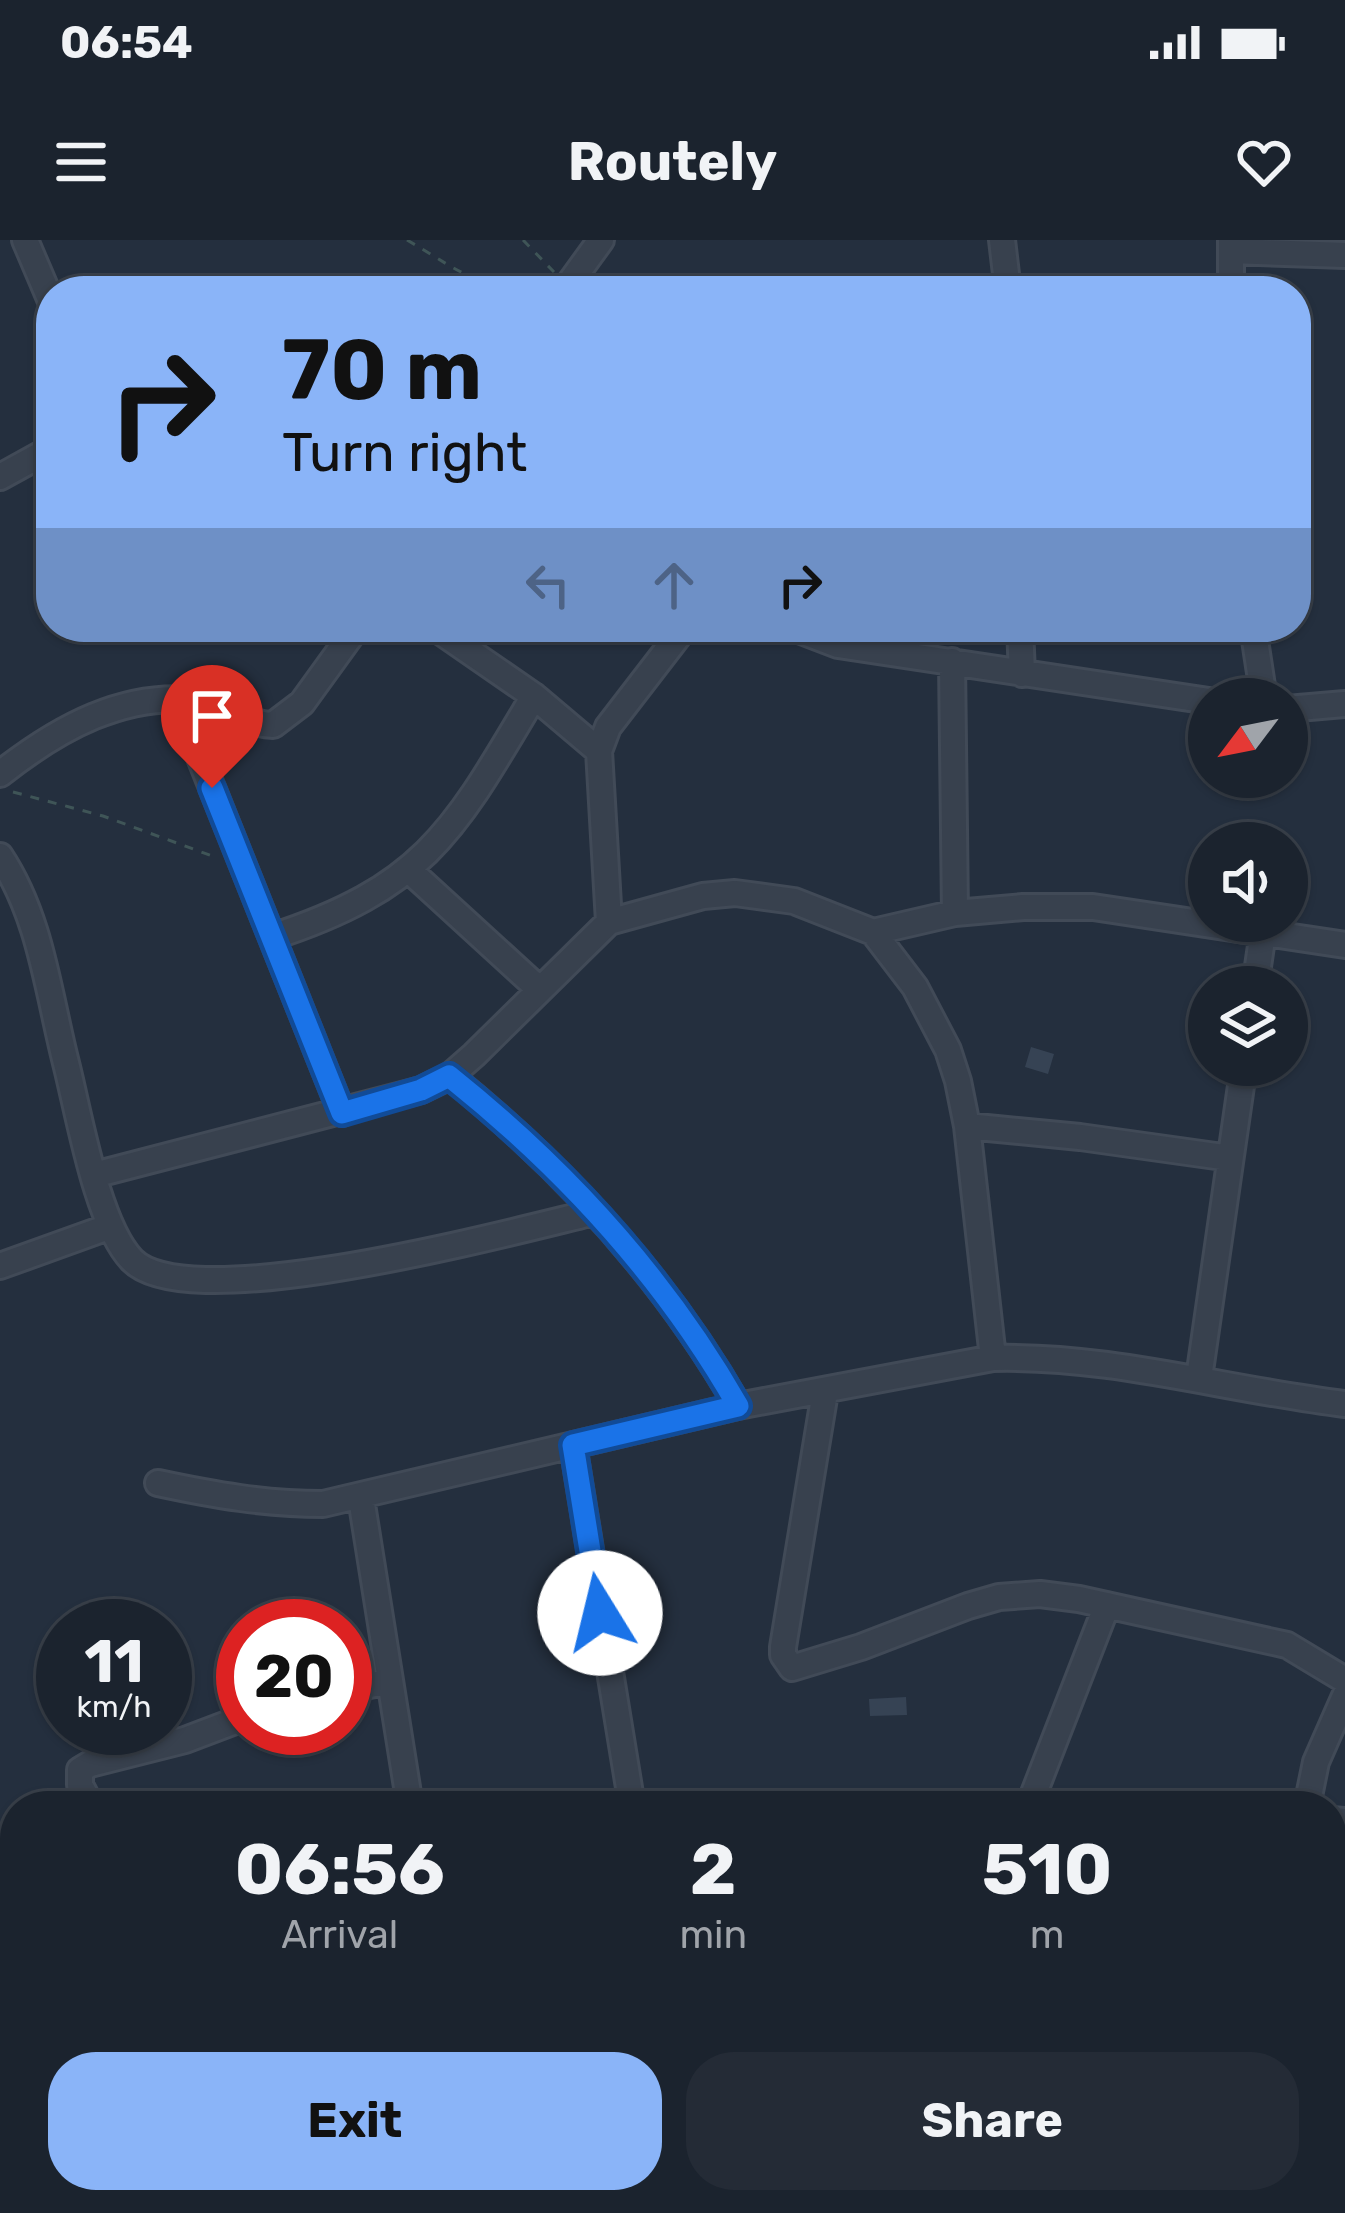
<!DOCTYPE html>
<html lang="en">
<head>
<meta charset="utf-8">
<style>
	body { margin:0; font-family:Rubik,sans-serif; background:#242b36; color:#f1f3f6; height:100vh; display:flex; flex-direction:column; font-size:45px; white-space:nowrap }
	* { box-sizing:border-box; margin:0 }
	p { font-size:39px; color:#a0a4aa }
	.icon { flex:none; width:66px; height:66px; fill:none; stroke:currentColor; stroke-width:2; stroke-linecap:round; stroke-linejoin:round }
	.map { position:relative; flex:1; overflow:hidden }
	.sheet { position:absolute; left:0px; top:1551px; width:1347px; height:423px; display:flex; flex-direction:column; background:#1b232e; border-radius:48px 48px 0 0; box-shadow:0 3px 9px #0004,0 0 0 3px #39404a }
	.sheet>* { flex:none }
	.hud { position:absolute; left:36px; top:36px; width:1275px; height:366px; border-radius:48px; box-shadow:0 3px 9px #0004,0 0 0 3px #39404a; background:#8ab4f8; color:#111; overflow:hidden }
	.needle { width:78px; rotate:238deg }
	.tools { position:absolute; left:1188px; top:438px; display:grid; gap:24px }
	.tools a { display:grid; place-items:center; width:120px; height:120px; border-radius:50%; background:#1b232e; box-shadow:0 3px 9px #0004,0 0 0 3px #39404a; font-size:60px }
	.speed { position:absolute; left:36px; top:1359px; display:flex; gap:24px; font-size:60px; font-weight:700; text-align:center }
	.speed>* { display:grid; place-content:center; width:156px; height:156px; border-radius:50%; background:#1b232e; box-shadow:0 3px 9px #0004,0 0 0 3px #39404a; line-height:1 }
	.speed small { font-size:30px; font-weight:400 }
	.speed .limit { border:18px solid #d22; background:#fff; color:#111 }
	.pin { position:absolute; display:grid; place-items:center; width:102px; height:102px; color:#fff; margin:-123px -51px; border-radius:50% 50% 50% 0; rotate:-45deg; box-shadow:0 0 12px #0007 }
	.pin .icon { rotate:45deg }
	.me { position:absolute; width:132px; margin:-66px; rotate:351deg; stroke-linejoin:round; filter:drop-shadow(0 0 9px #0008) }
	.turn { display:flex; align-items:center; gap:42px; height:252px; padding:0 48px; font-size:54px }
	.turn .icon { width:156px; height:156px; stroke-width:2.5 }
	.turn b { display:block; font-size:84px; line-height:102px }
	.lanes { display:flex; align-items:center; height:114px; padding:0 48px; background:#0003; justify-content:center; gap:60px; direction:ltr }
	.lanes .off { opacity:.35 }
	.eta { display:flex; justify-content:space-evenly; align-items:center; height:204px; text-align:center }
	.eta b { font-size:72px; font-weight:700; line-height:84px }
	.cta { display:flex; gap:24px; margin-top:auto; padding:24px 48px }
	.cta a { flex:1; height:138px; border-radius:48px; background:#8ab4f8; color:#111; font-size:48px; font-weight:700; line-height:138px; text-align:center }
	.cta a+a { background:#242b36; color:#f1f3f6 }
	.status { display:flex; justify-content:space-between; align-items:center; height:84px; padding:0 60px; background:#1b232e; direction:ltr }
	.status svg { height:33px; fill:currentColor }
	header { display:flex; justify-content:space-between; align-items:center; height:156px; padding:0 48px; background:#1b232e; font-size:54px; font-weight:700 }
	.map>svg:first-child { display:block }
	.building { fill:#364354 }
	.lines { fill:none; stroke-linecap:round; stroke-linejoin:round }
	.minor-casing { stroke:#414a57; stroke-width:30 }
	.path { stroke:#3f5557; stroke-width:3; stroke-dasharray:9 9; stroke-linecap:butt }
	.minor { stroke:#38414e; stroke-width:24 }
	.route-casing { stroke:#114b97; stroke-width:30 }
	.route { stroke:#1a73e8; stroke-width:21 }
</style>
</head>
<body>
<div class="status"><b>06:54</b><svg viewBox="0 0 49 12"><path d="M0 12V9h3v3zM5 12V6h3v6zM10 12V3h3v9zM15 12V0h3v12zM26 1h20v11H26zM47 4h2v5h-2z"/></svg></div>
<header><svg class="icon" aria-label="menu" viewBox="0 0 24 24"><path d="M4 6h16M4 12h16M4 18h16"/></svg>Routely<svg class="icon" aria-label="heart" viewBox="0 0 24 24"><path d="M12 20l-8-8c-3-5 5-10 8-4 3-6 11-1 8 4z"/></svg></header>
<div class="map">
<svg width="1345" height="1973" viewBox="0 0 1345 1973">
	<rect width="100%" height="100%" fill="#242f3e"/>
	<path class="building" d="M 1031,807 L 1054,814 L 1048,834 L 1025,827 Z
		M 906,1457 L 907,1475 L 870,1476 L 869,1459 Z"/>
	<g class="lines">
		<defs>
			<path id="minor" d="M 25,0 L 51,61
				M 1002,0 L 1008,51
				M 1231,11 L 1345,15
				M 564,51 L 601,0
				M 1231,51 L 1231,0
				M 0,237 L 51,209
				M 434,387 L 534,456 L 599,511
				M 791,387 L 838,405 L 1209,461
				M 1020,387 L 1022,434
				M 1253,387 L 1264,459
				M 952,421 L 955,673
				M 177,460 L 342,873
				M 1287,469 L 1345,464
				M 0,534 C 57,489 125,450 201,461 C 226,465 247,485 273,485 L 302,463 L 357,387
				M 0,616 C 41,678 48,752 66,823 C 79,874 97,984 132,1020 C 190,1079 514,991 595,972
				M 410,631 L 539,749
				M 609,682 L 599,511 L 608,487 L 685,387
				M 873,692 L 915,747 L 948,810 L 958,841 L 967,886 L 993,1118
				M 272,697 C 426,647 455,589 534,456
				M 1255,747 L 1263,692
				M 450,836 C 564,929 665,1038 738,1166
				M 967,886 L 1080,897 L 1230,918
				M 94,935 L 421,850 L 450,836 L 474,815 L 609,682 L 703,656 L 735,653 L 794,661 L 873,692 L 955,673 L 1023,667 L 1093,667 L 1345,705
				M 0,1026 L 111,986
				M 1199,1138 L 1244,825
				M 825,1152 L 783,1407 L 783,1415 L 792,1428 L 861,1407 L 968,1366 L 999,1357 L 1040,1354 L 1079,1359 L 1287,1405 L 1345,1440
				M 573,1205 L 632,1566
				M 158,1243 C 214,1255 266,1264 323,1264 L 738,1166 L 993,1118 C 1112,1115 1227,1150 1345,1164
				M 361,1258 L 410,1566
				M 345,1450 L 389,1441
				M 91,1566 L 80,1545 L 80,1530 L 90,1524 L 185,1500 L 243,1478
				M 1029,1566 L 1107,1365
				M 1307,1566 L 1316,1522 L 1345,1456
				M 1332,1580 L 1345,1581
				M 292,1959 L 298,1973
				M 1047,1959 L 1048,1973
				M 1322,1959 L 1322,1973
				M 1196,1973 L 1275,1959"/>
		</defs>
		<use href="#minor" class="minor-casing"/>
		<path class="path" d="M 407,0 C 466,34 477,53 548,36
			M 523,0 L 554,32
			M 13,552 L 103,576 L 215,617"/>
		<use href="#minor" class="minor"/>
	</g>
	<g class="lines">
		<defs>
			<path id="route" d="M 212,548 L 342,873 L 421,850 L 449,836 C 564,928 665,1038 738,1166 L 573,1205 L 600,1373"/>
		</defs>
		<use href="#route" class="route-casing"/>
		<use href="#route" class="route"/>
	</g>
</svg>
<div class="tools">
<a><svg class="needle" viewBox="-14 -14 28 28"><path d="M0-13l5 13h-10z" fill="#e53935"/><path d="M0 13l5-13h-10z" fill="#a0a4aa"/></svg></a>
<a><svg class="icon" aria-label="sound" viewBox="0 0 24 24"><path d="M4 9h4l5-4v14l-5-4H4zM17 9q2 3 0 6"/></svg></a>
<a><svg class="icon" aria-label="layers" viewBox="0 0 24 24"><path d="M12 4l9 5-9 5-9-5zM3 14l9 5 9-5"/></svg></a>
</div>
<div class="speed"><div>11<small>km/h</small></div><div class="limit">20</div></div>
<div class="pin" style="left:212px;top:548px;background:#d93025"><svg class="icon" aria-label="arrive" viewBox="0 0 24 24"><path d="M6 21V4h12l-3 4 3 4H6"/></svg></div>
<svg class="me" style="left:600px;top:1373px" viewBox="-20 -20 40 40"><circle r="19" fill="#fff"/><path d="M0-13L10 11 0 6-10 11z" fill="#1a73e8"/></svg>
<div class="hud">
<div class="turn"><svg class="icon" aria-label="right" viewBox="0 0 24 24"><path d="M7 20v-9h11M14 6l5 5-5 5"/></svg><div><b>70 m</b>Turn right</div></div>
<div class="lanes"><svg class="icon off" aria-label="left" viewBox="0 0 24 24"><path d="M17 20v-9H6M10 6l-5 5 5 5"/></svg><svg class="icon off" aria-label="ahead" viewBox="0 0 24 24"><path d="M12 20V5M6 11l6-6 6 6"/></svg><svg class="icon" aria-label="right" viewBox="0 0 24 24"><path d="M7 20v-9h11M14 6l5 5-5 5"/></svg></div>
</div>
<section class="sheet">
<div class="eta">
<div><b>06:56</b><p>Arrival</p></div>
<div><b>2</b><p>min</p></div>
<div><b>510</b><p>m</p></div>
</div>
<div class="cta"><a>Exit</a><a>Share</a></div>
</section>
</div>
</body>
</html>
